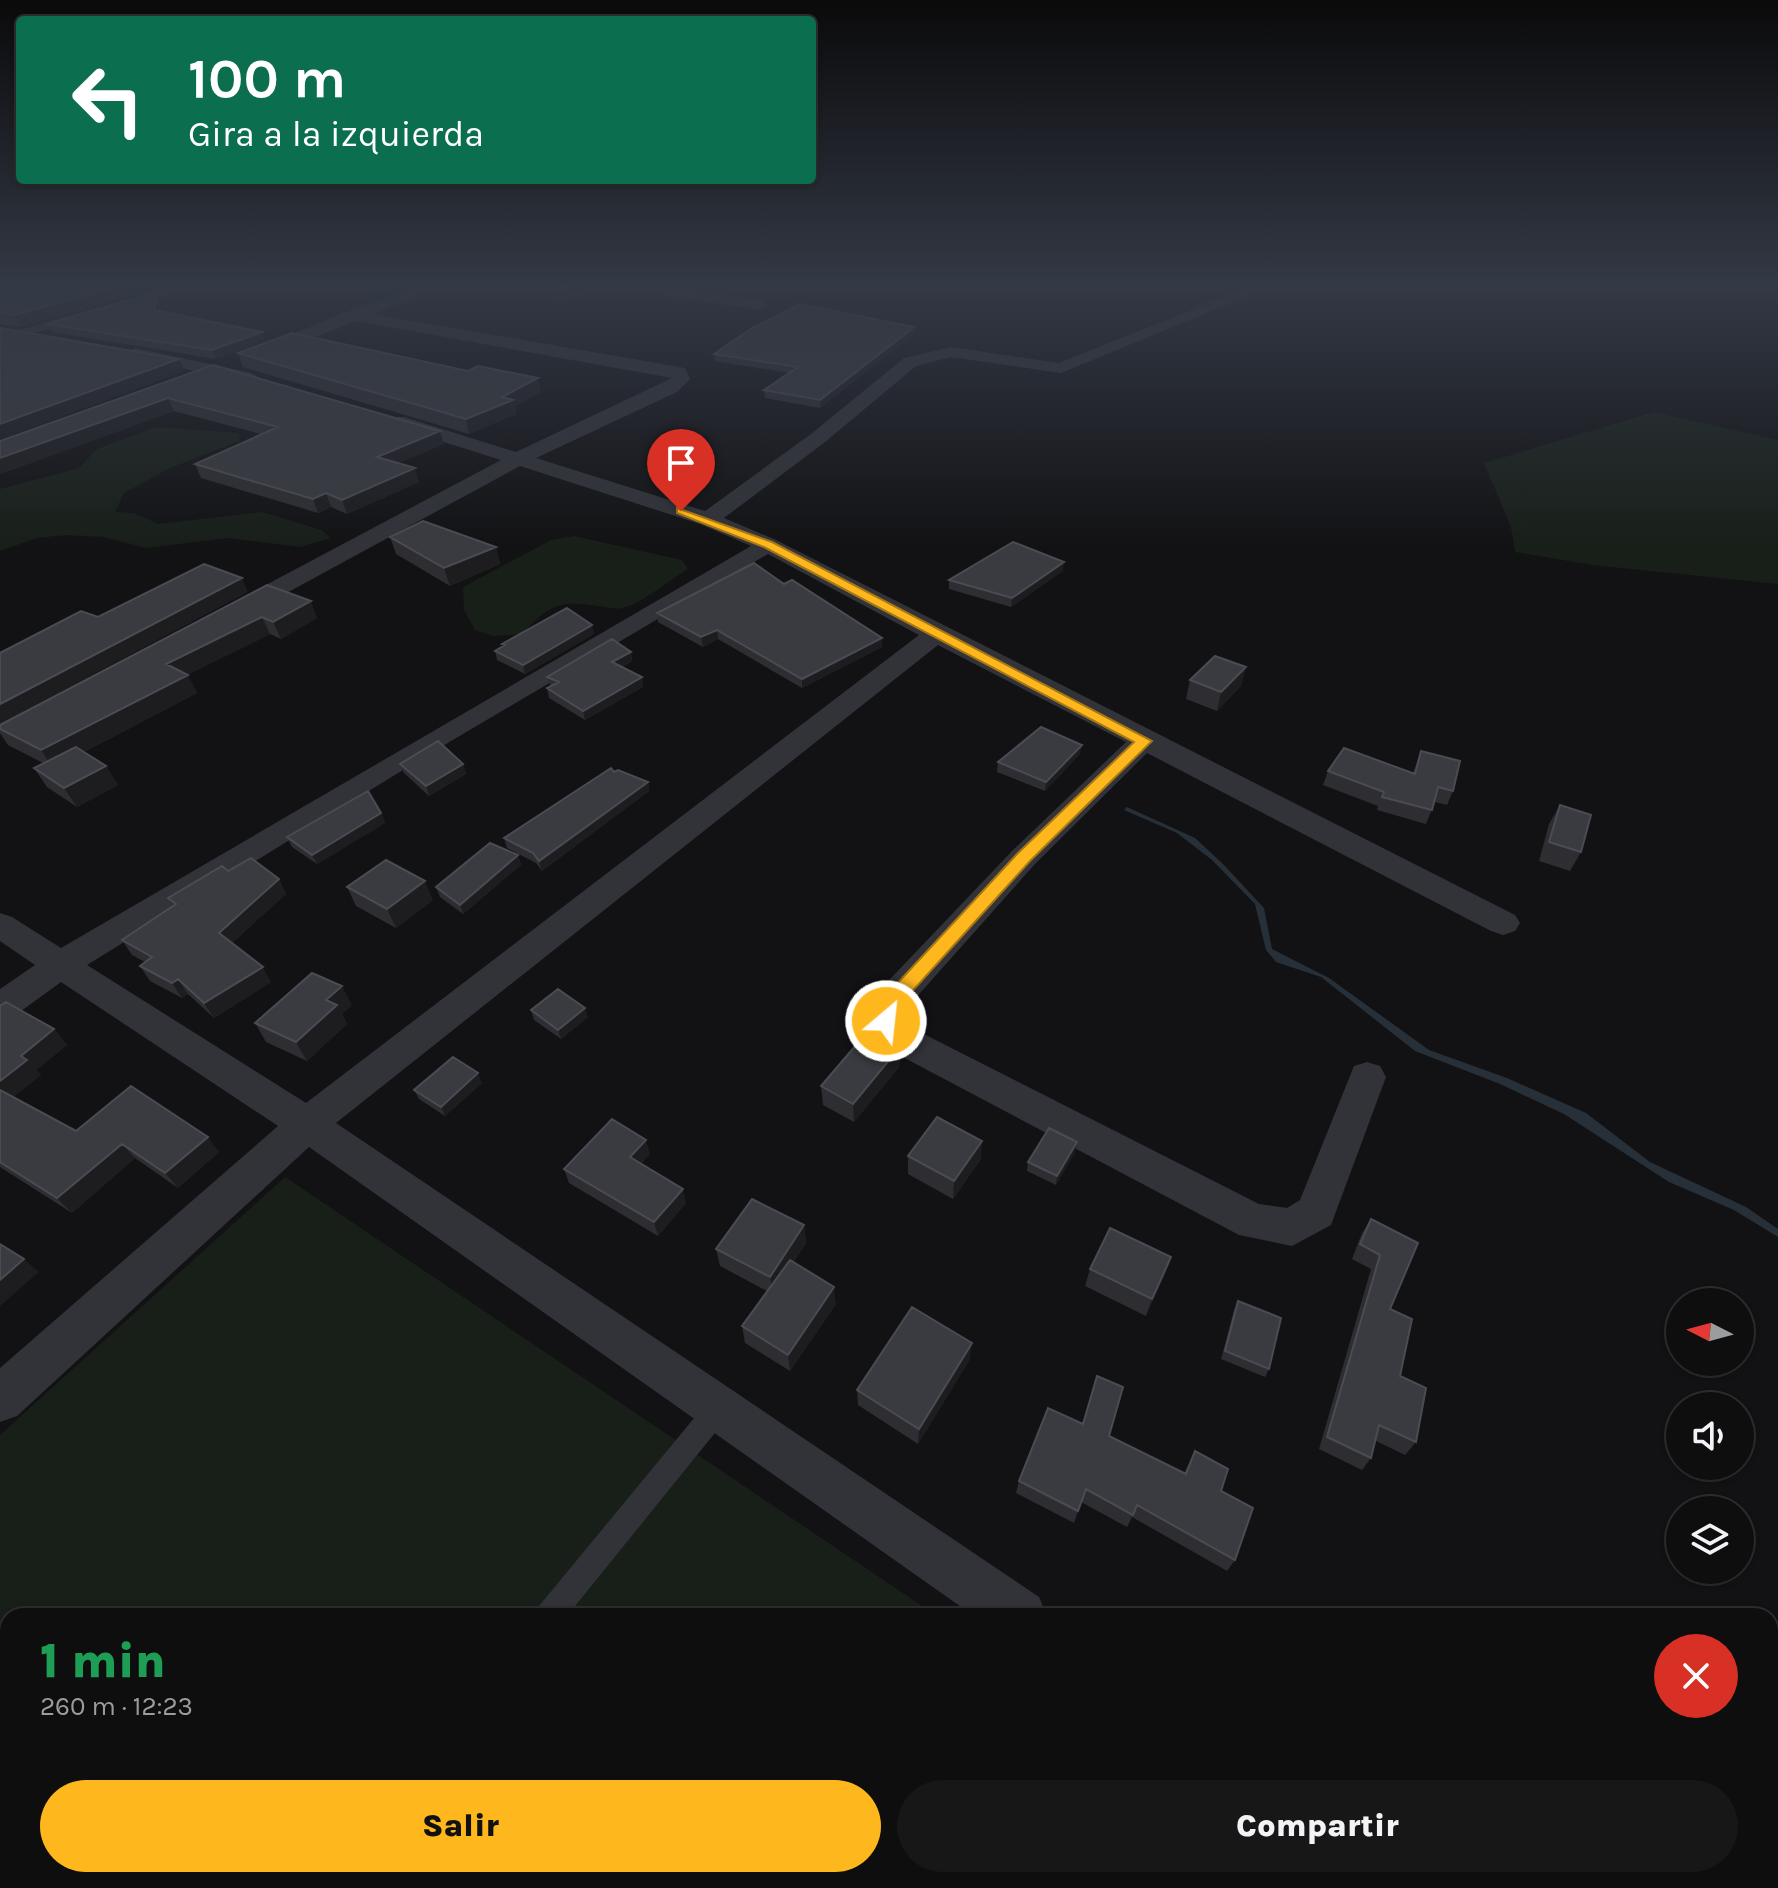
<!DOCTYPE html>
<html lang="es">
<head>
<meta charset="utf-8">
<style>
	body { margin:0; font-family:Karla,sans-serif; background:#171718; color:#f1f3f6; height:100vh; display:flex; flex-direction:column; font-size:30px; white-space:nowrap }
	* { box-sizing:border-box; margin:0 }
	p { font-size:26px; color:#9b9c9e }
	.icon { flex:none; width:44px; height:44px; fill:none; stroke:currentColor; stroke-width:2; stroke-linecap:round; stroke-linejoin:round }
	.map { position:relative; flex:1; overflow:hidden }
	.details { position:absolute; left:0px; top:1608px; width:1778px; height:280px; display:flex; flex-direction:column; background:#0e0e0f; border-radius:24px 24px 0 0; box-shadow:0 2px 6px #0004,0 0 0 2px #2e2e2f }
	.details>* { flex:none }
	.guide { position:absolute; left:16px; top:16px; width:800px; height:168px; border-radius:8px; box-shadow:0 2px 6px #0004,0 0 0 2px #2e2e2f; background:#0b6e4f; color:#fff; overflow:hidden }
	.needle { width:52px; rotate:276deg }
	.fabs { position:absolute; left:1666px; top:1288px; display:grid; gap:16px }
	.fabs a { display:grid; place-items:center; width:88px; height:88px; border-radius:50%; background:#0e0e0f; box-shadow:0 2px 6px #0004,0 0 0 2px #2e2e2f; font-size:40px }
	.pin { position:absolute; display:grid; place-items:center; width:68px; height:68px; color:#fff; margin:-82px -34px; border-radius:50% 50% 50% 0; rotate:-45deg; box-shadow:0 0 8px #0007 }
	.pin .icon { rotate:45deg }
	.me { position:absolute; width:88px; margin:-44px; rotate:28deg; stroke-linejoin:round; filter:drop-shadow(0 0 6px #0008) }
	.turn { display:flex; align-items:center; gap:28px; height:168px; padding:0 40px; font-size:36px }
	.turn .icon { width:104px; height:104px; stroke-width:2.5 }
	.turn b { display:block; font-size:56px; line-height:68px }
	.round { display:grid; place-items:center; flex:none; width:84px; height:84px; border-radius:42px; background:#171718 }
	.summary { display:flex; align-items:center; justify-content:space-between; height:136px; padding:0 40px }
	h1 { font-size:48px; font-weight:800; line-height:60px; color:#1e9e55 }
	.primary-button { display:flex; gap:16px; margin-top:auto; padding:16px 40px }
	.primary-button a { flex:1; height:92px; border-radius:48px; background:#ffb71e; color:#111; font-size:32px; font-weight:800; line-height:92px; text-align:center }
	.primary-button a+a { background:#171718; color:#f1f3f6 }
	.map>svg:first-child { display:block }
	.green { fill:#181f19 }
	.water { fill:#273038 }
	.lines { fill:none; stroke-linecap:round; stroke-linejoin:round }
	.service { fill:#323339; fill-rule:evenodd }
	.minor { fill:#323339; fill-rule:evenodd }
	.wall { fill:#2e2e32 }
	.shaded-wall { fill:#1d1d20 }
	.building { fill:#3a3b40; stroke:#4a4c53; stroke-width:2 }
	.route { fill:#ffb71e; stroke:#a67714; stroke-width:2 }
</style>
</head>
<body>
<div class="map">
<svg width="1778" height="1888" viewBox="0 0 1778 1888">
	<rect width="100%" height="100%" fill="#121214"/>
	<path class="green" d="M 1654,412 L 1778,440 L 1778,584 L 1592,565 L 1515,552 L 1511,527 L 1484,463 Z
		M 156,427 L 238,433 L 240,441 L 170,468 L 124,493 L 115,512 L 134,513 L 158,524 L 262,512 L 322,530 L 330,538 L 301,547 L 228,538 L 146,548 L 103,537 L 65,535 L 37,538 L 0,551 L 0,489 L 79,468 L 97,449 Z
		M 574,536 L 682,560 L 688,569 C 669,580 643,603 623,608 C 616,610 606,607 598,606 C 559,599 548,606 522,634 L 494,636 L 475,630 L 464,610 L 463,587 L 551,540 Z
		M 285,1177 L 937,1616 L 8,1616 L 8,1880 L 1329,1880 L 1341,1888 L 0,1888 L 0,1435 Z"/>
	<path class="water" d="M 1127,807 L 1195,838 L 1223,864 L 1264,908 L 1272,949 L 1329,978 L 1429,1050 L 1507,1078 L 1586,1113 L 1650,1162 L 1746,1207 L 1778,1229 L 1778,1237 L 1734,1210 L 1669,1182 L 1564,1114 L 1500,1084 L 1415,1051 L 1321,977 L 1276,962 L 1266,950 L 1255,904 L 1212,860 L 1177,833 L 1124,810 Z"/>
	<g class="lines">
		<path class="service" d="M 718,1396 L 727,1400 L 731,1409 L 727,1418 L 567,1616 L 535,1616 L 539,1606 L 709,1400 Z
			M 314,1880 L 350,1880 L 347,1888 L 311,1888 Z"/>
		<path class="minor" d="M 184,283 L 209,283 L 17,338 L 9,333 Z
			M 427,283 L 448,283 L 373,314 L 685,368 L 690,379 L 677,392 L 536,458 L 705,511 L 811,434 L 904,358 L 951,347 L 1059,363 L 1259,283 L 1280,283 L 1061,373 L 951,357 L 916,366 L 825,442 L 724,518 L 776,540 L 1515,915 L 1520,923 L 1515,931 L 1503,935 L 1491,931 L 1147,753 L 1035,864 L 905,1010 L 908,1026 L 1259,1204 L 1287,1208 L 1300,1200 L 1354,1066 L 1367,1062 L 1380,1066 L 1386,1077 L 1331,1225 L 1292,1246 L 1239,1235 L 882,1046 L 868,1021 L 874,996 L 1013,850 L 1126,742 L 938,645 L 336,1123 L 1039,1597 L 1047,1616 L 974,1616 L 309,1147 L 17,1416 L 0,1422 L 0,1368 L 278,1126 L 61,982 L 13,1017 L 0,1021 L 0,989 L 35,965 L 0,941 L 0,913 L 12,917 L 61,948 L 751,546 L 700,524 L 520,466 L 248,614 L 230,614 L 227,609 L 230,604 L 501,460 L 390,425 L 390,417 L 404,417 L 516,452 L 672,378 L 356,321 L 265,356 L 259,357 L 251,352 L 345,312 ZM 768,554 L 919,635 L 306,1103 L 87,965 L 424,757 Z
			M 602,283 L 641,283 L 760,300 L 768,305 L 760,310 L 609,287 Z
			M 1387,283 L 1443,283 C 1433,291 1397,291 1387,283 Z
			M 135,348 L 251,373 L 260,378 L 251,383 L 129,357 L 127,353 Z
			M 1373,1880 L 1443,1880 L 1447,1888 L 1377,1888 Z"/>
	</g>
	<path class="wall" d="M 0,283 L 135,283 L 139,293 L 21,327 L 0,324 Z
		M 346,283 L 393,283 L 386,287 Z
		M 546,283 L 602,283 L 603,287 L 555,305 Z
		M 158,292 L 161,300 L 159,311 L 262,332 L 265,340 L 216,359 L 52,332 L 47,324 Z
		M 914,334 L 820,408 L 765,398 L 764,390 L 789,373 L 715,361 L 714,354 Z
		M 238,353 L 541,392 L 515,406 L 516,414 L 469,434 L 243,367 Z
		M 213,365 L 444,444 L 398,463 L 419,482 L 347,514 L 331,507 L 318,513 L 201,478 L 195,464 L 261,434 L 174,411 L 0,474 Z
		M 390,537 L 496,547 L 500,564 L 450,586 L 396,554 Z
		M 1063,571 L 1011,607 L 949,589 L 949,580 Z
		M 784,584 L 882,647 L 802,688 L 718,639 L 703,647 L 658,622 L 657,613 Z
		M 267,585 L 317,618 L 281,639 L 270,634 L 187,675 L 197,693 L 84,752 L 106,766 L 118,785 L 77,807 L 47,787 L 34,768 L 43,763 L 8,745 L 0,733 L 0,729 Z
		M 594,634 L 525,674 L 497,660 L 495,651 L 503,647 L 502,644 Z
		M 631,652 L 632,661 L 622,667 L 643,687 L 585,720 L 549,698 L 547,688 L 551,687 L 547,677 Z
		M 1246,667 L 1241,686 L 1217,711 L 1186,699 L 1190,680 Z
		M 1421,751 L 1453,791 L 1447,805 L 1435,802 L 1426,824 L 1377,810 L 1378,806 L 1323,785 L 1328,771 L 1413,773 Z
		M 1080,754 L 1045,791 L 997,772 L 998,762 Z
		M 400,764 L 463,764 L 466,774 L 429,796 L 404,773 Z
		M 614,772 L 648,782 L 649,791 L 542,871 L 536,863 L 507,848 L 504,838 Z
		M 1560,805 L 1581,852 L 1570,871 L 1539,861 L 1549,824 Z
		M 381,813 L 385,823 L 317,864 L 292,847 L 287,837 Z
		M 518,855 L 521,865 L 463,914 L 440,897 L 436,887 Z
		M 228,871 L 279,879 L 286,894 L 232,943 L 271,982 L 214,1018 L 188,994 L 182,998 L 150,981 L 140,966 L 145,962 L 132,955 L 122,940 L 173,906 L 168,898 Z
		M 347,887 L 433,900 L 396,928 L 356,906 Z
		M 352,1005 L 342,1014 L 347,1024 L 307,1061 L 266,1042 L 255,1023 Z
		M 0,1006 L 54,1029 L 67,1045 L 36,1070 L 41,1075 L 13,1097 L 76,1131 L 219,1152 L 178,1188 L 135,1158 L 72,1213 L 0,1167 Z
		M 531,1010 L 588,1017 L 561,1039 L 534,1020 Z
		M 900,1066 L 854,1122 L 823,1105 L 821,1086 Z
		M 482,1083 L 445,1116 L 419,1099 L 414,1090 Z
		M 1075,1152 L 1056,1185 L 1027,1171 L 1028,1162 Z
		M 650,1154 L 641,1164 L 686,1203 L 658,1236 L 569,1183 L 564,1169 Z
		M 908,1156 L 981,1159 L 953,1199 L 908,1174 Z
		M 1371,1219 L 1418,1243 L 1390,1309 L 1400,1376 L 1416,1442 L 1405,1455 L 1376,1441 L 1371,1458 L 1362,1470 L 1319,1449 L 1371,1269 L 1352,1259 L 1362,1233 Z
		M 804,1225 L 806,1243 L 793,1263 L 836,1304 L 790,1371 L 745,1343 L 742,1326 L 767,1291 L 720,1266 L 716,1249 Z
		M 1171,1257 L 1146,1316 L 1085,1286 L 1090,1269 Z
		M 1238,1301 L 1269,1369 L 1265,1377 L 1221,1359 L 1234,1310 Z
		M 970,1359 L 918,1444 L 858,1405 L 857,1390 Z
		M 1109,1436 L 1184,1473 L 1195,1451 L 1221,1491 L 1235,1560 L 1227,1571 L 1132,1517 L 1127,1527 L 1081,1502 L 1074,1523 L 1016,1493 L 1019,1481 Z"/>
	<path class="shaded-wall" d="M 128,283 L 135,283 L 139,293 L 21,327 L 15,315 Z
		M 576,283 L 602,283 L 603,287 L 555,305 L 552,292 Z
		M 158,292 L 161,300 L 158,319 L 154,310 Z
		M 914,327 L 914,334 L 820,408 L 820,400 Z
		M 262,332 L 265,340 L 216,359 L 212,350 Z
		M 179,359 L 185,371 L 0,440 L 0,424 Z
		M 538,378 L 541,392 L 515,406 L 516,414 L 469,434 L 466,419 Z
		M 168,398 L 174,411 L 0,474 L 0,458 Z
		M 440,431 L 444,444 L 381,470 L 377,457 Z
		M 415,468 L 419,482 L 347,514 L 342,500 Z
		M 326,493 L 331,507 L 318,513 L 313,499 Z
		M 496,547 L 500,564 L 450,586 L 444,568 Z
		M 1064,562 L 1063,571 L 1011,607 L 1012,598 Z
		M 242,578 L 248,592 L 0,724 L 0,704 Z
		M 311,601 L 317,618 L 281,639 L 273,622 Z
		M 262,617 L 270,634 L 175,681 L 166,664 Z
		M 592,625 L 594,634 L 525,674 L 523,665 Z
		M 717,630 L 718,639 L 703,647 L 701,637 Z
		M 882,638 L 882,647 L 802,688 L 802,679 Z
		M 631,652 L 632,661 L 614,671 L 612,662 Z
		M 1246,667 L 1241,686 L 1217,711 L 1221,692 Z
		M 188,675 L 197,693 L 53,768 L 41,750 Z
		M 642,677 L 643,687 L 585,720 L 583,711 Z
		M 1082,745 L 1080,754 L 1045,791 L 1046,782 Z
		M 463,764 L 466,774 L 429,796 L 426,786 Z
		M 106,766 L 118,785 L 77,807 L 64,788 Z
		M 648,782 L 649,791 L 542,871 L 539,861 Z
		M 381,813 L 385,823 L 317,864 L 312,855 Z
		M 518,855 L 521,865 L 463,914 L 460,905 Z
		M 279,879 L 286,894 L 228,947 L 219,933 Z
		M 425,881 L 433,900 L 396,928 L 387,909 Z
		M 263,967 L 271,982 L 214,1018 L 204,1003 Z
		M 178,979 L 188,994 L 182,998 L 172,983 Z
		M 342,986 L 352,1005 L 342,1014 L 347,1024 L 307,1061 L 296,1042 L 326,1000 Z
		M 585,1008 L 588,1017 L 561,1039 L 558,1030 Z
		M 54,1029 L 67,1045 L 36,1070 L 41,1075 L 7,1102 L 0,1094 L 0,1081 L 21,1056 Z
		M 900,1047 L 900,1066 L 854,1122 L 853,1104 Z
		M 478,1073 L 482,1083 L 445,1116 L 441,1107 Z
		M 208,1137 L 219,1152 L 178,1188 L 165,1173 Z
		M 646,1140 L 650,1154 L 634,1172 L 630,1157 Z
		M 982,1141 L 981,1159 L 953,1199 L 954,1181 Z
		M 1077,1142 L 1075,1152 L 1056,1185 L 1057,1176 Z
		M 122,1144 L 135,1158 L 72,1213 L 57,1198 Z
		M 683,1189 L 686,1203 L 658,1236 L 654,1222 Z
		M 804,1225 L 806,1243 L 773,1294 L 770,1277 Z
		M 1171,1257 L 1165,1275 L 1146,1316 L 1152,1299 Z
		M 24,1259 L 39,1272 L 0,1306 L 0,1280 Z
		M 834,1287 L 836,1304 L 790,1371 L 788,1355 Z
		M 972,1343 L 970,1359 L 918,1444 L 919,1429 Z"/>
	<path class="building" d="M 0,283 L 128,283 L 15,315 L 0,312 Z
		M 548,283 L 576,283 L 552,292 Z
		M 158,292 L 154,310 L 262,332 L 212,350 L 47,324 Z
		M 800,304 L 914,327 L 820,400 L 764,390 L 798,367 L 714,354 L 752,328 Z
		M 0,328 L 179,359 L 0,424 Z
		M 292,333 L 468,371 L 478,366 L 538,378 L 502,397 L 513,400 L 466,419 L 238,353 Z
		M 213,365 L 440,431 L 377,457 L 415,468 L 342,500 L 326,493 L 313,499 L 195,464 L 278,427 L 168,398 L 0,458 L 0,441 Z
		M 423,521 L 496,547 L 444,568 L 390,537 Z
		M 1013,542 L 1064,562 L 1012,598 L 949,580 Z
		M 754,563 L 784,584 L 792,580 L 882,638 L 802,679 L 717,630 L 701,637 L 657,613 Z
		M 204,564 L 242,578 L 0,704 L 0,653 L 81,611 L 98,617 Z
		M 267,585 L 311,601 L 273,622 L 262,617 L 166,664 L 188,675 L 41,750 L 0,729 L 0,725 Z
		M 567,608 L 592,625 L 523,665 L 495,651 L 505,645 L 502,644 Z
		M 612,639 L 631,652 L 612,662 L 642,677 L 583,711 L 547,688 L 559,682 L 547,677 Z
		M 1215,656 L 1246,667 L 1221,692 L 1190,680 Z
		M 1041,727 L 1082,745 L 1046,782 L 998,762 Z
		M 438,741 L 463,764 L 426,786 L 400,764 Z
		M 76,747 L 106,766 L 64,788 L 34,768 Z
		M 1344,748 L 1415,774 L 1421,751 L 1460,761 L 1453,791 L 1438,787 L 1432,810 L 1382,797 L 1384,792 L 1328,771 Z
		M 611,768 L 614,772 L 618,770 L 648,782 L 539,861 L 533,853 L 504,838 Z
		M 368,791 L 381,813 L 312,855 L 287,837 Z
		M 1560,805 L 1591,815 L 1581,852 L 1549,842 Z
		M 490,843 L 518,855 L 460,905 L 436,887 Z
		M 251,858 L 279,879 L 219,933 L 263,967 L 204,1003 L 178,979 L 172,983 L 140,966 L 152,957 L 122,940 L 176,904 L 168,898 L 222,866 L 228,871 Z
		M 386,860 L 425,881 L 387,909 L 347,887 Z
		M 312,973 L 342,986 L 326,1000 L 337,1005 L 296,1042 L 255,1023 Z
		M 558,989 L 585,1008 L 558,1030 L 531,1010 Z
		M 6,1002 L 54,1029 L 21,1056 L 27,1060 L 0,1081 L 0,1006 Z
		M 868,1031 L 900,1047 L 853,1104 L 821,1086 Z
		M 453,1057 L 478,1073 L 441,1107 L 414,1090 Z
		M 131,1086 L 208,1137 L 165,1173 L 122,1144 L 57,1198 L 0,1162 L 0,1090 L 76,1131 Z
		M 937,1117 L 982,1141 L 954,1181 L 908,1156 Z
		M 612,1119 L 646,1140 L 630,1157 L 683,1189 L 654,1222 L 564,1169 Z
		M 1049,1128 L 1077,1142 L 1057,1176 L 1028,1162 Z
		M 752,1199 L 804,1225 L 770,1277 L 716,1249 Z
		M 1371,1219 L 1418,1243 L 1390,1309 L 1412,1319 L 1400,1376 L 1426,1388 L 1416,1442 L 1379,1425 L 1371,1458 L 1327,1437 L 1380,1255 L 1360,1244 Z
		M 1110,1228 L 1171,1257 L 1152,1299 L 1090,1269 Z
		M 0,1244 L 24,1259 L 0,1280 Z
		M 790,1260 L 834,1287 L 788,1355 L 742,1326 Z
		M 1238,1301 L 1281,1318 L 1269,1369 L 1225,1351 Z
		M 912,1307 L 972,1343 L 919,1429 L 857,1390 Z
		M 1097,1376 L 1123,1387 L 1109,1436 L 1186,1474 L 1195,1451 L 1228,1469 L 1221,1491 L 1253,1508 L 1235,1560 L 1137,1505 L 1133,1515 L 1086,1489 L 1078,1511 L 1019,1481 L 1048,1408 L 1083,1424 Z"/>
	<linearGradient id="sky" x2="0" y2="1"><stop stop-color="#0a0a0b"/><stop offset="0.52" stop-color="#333945"/><stop offset="1" stop-color="#333945" stop-opacity="0"/></linearGradient>
	<rect width="1778" height="548" fill="url(#sky)"/>
	<path class="route" d="M 677,508 L 772,542 L 1152,741 L 1030,861 L 897,1008 L 893,1027 L 886,1029 L 876,1021 L 881,1001 L 1018,853 L 1134,742 L 764,547 L 677,513 Z"/>
</svg>
<div class="fabs">
<a><svg class="needle" viewBox="-14 -14 28 28"><path d="M0-13l5 13h-10z" fill="#e53935"/><path d="M0 13l5-13h-10z" fill="#9b9c9e"/></svg></a>
<a><svg class="icon" aria-label="sound" viewBox="0 0 24 24"><path d="M4 9h4l5-4v14l-5-4H4zM17 9q2 3 0 6"/></svg></a>
<a><svg class="icon" aria-label="layers" viewBox="0 0 24 24"><path d="M12 4l9 5-9 5-9-5zM3 14l9 5 9-5"/></svg></a>
</div>
<div class="pin" style="left:681px;top:511px;background:#d93025"><svg class="icon" aria-label="arrive" viewBox="0 0 24 24"><path d="M6 21V4h12l-3 4 3 4H6"/></svg></div>
<svg class="me" style="left:886px;top:1021px" viewBox="-20 -20 40 40"><circle r="17" fill="#ffb71e" stroke="#fff" stroke-width="3"/><path d="M0-11L8 9 0 5-8 9z" fill="#fff"/></svg>
<div class="guide">
<div class="turn"><svg class="icon" aria-label="left" viewBox="0 0 24 24"><path d="M17 20v-9H6M10 6l-5 5 5 5"/></svg><div><b>100 m</b>Gira a la izquierda</div></div>
</div>
<section class="details">
<div class="summary"><div><h1>1 min</h1><p>260 m · 12:23</p></div><a class="round" style="background:#d93025;color:#fff"><svg class="icon" aria-label="close" viewBox="0 0 24 24"><path d="M6 6l12 12M18 6L6 18"/></svg></a></div>
<div class="primary-button"><a>Salir</a><a>Compartir</a></div>
</section>
</div>
</body>
</html>
